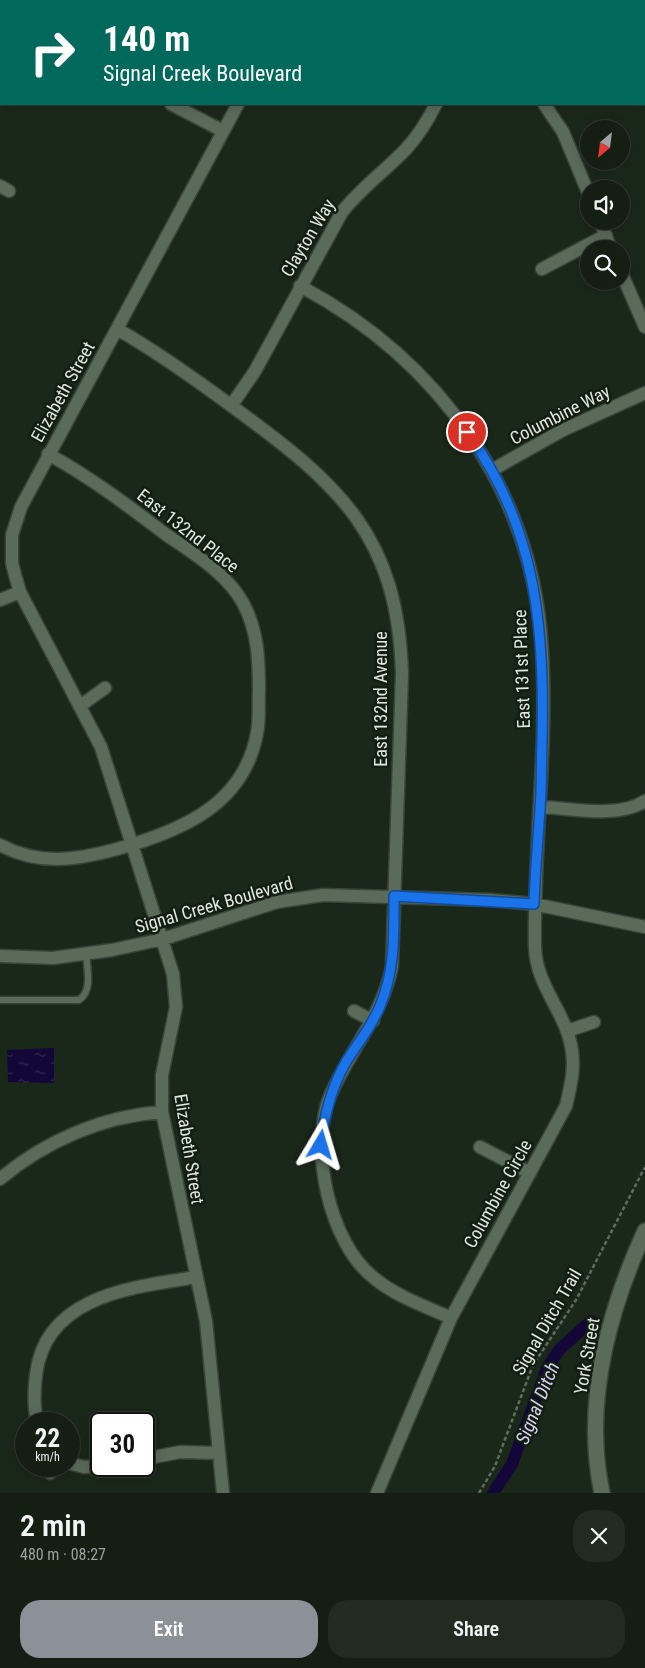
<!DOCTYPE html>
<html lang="en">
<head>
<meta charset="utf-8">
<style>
	body { margin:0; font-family:"Roboto Condensed",sans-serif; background:#212b21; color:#f1f3f6; height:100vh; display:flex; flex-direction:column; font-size:19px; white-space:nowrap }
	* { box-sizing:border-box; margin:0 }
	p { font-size:16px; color:#9da2a0 }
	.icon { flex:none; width:28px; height:28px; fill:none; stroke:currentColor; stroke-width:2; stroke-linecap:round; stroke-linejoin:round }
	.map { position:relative; height:1493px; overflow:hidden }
	.drawer { display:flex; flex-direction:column; background:#141e13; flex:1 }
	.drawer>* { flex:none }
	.hud { position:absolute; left:0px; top:0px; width:645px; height:105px; box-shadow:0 2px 12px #0003,0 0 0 1px #333c33; background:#00695c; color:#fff; overflow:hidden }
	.needle { width:32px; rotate:208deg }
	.tools { position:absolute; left:580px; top:120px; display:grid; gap:10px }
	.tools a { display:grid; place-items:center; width:50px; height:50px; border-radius:50%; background:#141e13; box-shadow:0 2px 12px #0003,0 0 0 1px #333c33; font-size:25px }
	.speed { position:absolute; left:15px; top:1412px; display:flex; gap:10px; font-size:25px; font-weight:700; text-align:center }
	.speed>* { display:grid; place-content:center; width:65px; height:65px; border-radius:50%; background:#141e13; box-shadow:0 2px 12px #0003,0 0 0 1px #333c33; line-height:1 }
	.speed small { font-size:12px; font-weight:400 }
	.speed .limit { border:2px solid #111; border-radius:8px; background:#fff; color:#111 }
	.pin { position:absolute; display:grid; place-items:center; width:42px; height:42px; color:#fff; margin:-21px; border:2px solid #fff; border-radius:50%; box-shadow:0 1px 5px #0007 }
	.me { position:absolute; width:55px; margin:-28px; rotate:7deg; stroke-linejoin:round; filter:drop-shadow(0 0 4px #0008) }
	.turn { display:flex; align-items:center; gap:18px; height:105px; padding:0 20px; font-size:22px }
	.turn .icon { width:65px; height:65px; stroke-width:2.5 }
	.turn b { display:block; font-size:35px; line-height:42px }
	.round { display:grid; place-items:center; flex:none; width:52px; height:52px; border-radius:20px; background:#212b21 }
	.head { display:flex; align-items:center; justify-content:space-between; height:85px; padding:0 20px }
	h1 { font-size:30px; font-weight:600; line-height:38px }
	.primary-button { display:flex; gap:10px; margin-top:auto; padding:10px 20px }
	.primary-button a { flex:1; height:58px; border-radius:20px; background:#8c9099; color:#fff; font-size:20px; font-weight:600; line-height:58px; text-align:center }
	.primary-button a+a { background:#212b21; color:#f1f3f6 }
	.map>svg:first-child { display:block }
	.grass { fill:url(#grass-dots) }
	.water { fill:url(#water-ripples) }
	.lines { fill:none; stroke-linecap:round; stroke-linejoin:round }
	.canal { stroke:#130638; stroke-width:12 }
	.service-casing { stroke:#394538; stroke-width:9 }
	.minor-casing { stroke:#394538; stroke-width:15 }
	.tertiary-casing { stroke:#394538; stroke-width:18 }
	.path { stroke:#5f6b5e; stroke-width:2.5; stroke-dasharray:4 2.5; stroke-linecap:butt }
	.service { stroke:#5b6b5a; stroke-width:6 }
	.minor { stroke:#5b6b5a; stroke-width:12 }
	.tertiary { stroke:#5b6b5a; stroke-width:15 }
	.route-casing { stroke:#114b97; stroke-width:12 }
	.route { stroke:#1a73e8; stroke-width:9 }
	.labels { text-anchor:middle; stroke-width:5; stroke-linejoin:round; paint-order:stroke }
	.street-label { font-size:18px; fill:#dfe8de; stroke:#111e10 }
	.water-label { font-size:19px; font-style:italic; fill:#d3d2f5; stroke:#111e10 }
</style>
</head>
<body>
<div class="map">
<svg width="645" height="1493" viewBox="0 0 645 1493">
	<defs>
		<pattern id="grass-dots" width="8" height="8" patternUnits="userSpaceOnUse" patternTransform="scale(1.25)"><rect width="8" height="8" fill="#3b3664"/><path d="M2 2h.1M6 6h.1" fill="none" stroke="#57537a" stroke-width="1.8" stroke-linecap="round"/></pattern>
		<pattern id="water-ripples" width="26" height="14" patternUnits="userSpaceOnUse" patternTransform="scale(1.25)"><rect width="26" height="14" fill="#130638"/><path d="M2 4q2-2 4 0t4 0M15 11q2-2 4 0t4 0" fill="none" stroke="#352a54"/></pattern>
	</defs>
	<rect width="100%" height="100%" fill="#1a2819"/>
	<path class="grass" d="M 529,0 L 610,0 L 610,1 L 531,1 Z"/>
	<path class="water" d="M 54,1048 L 54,1083 L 8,1082 L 7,1050 Z"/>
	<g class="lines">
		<path class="canal" d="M 613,0 L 613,1
			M 644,48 L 645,50
			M 493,1493 L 512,1464 L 547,1368 L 560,1349 L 591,1321"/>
		<defs>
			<path id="service" d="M 0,1000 L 79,1000 C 93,991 87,969 86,954"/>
			<path id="minor" d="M 13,0 L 15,1
				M 0,1 L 1,0
				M 116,1 L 117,0
				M 171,104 L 223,131
				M 544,104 L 563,132 L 589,195
				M 0,186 L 9,191
				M 600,221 L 611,249
				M 542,269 L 606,235
				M 621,272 L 645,327
				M 300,286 C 439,360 534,491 542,651 C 548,750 533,849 535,947 C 536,987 567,1013 572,1051 C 575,1070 570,1088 566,1106 L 451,1318 L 377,1493
				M 117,329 C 159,353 198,381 237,410 C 341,486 398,537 402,674 L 392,966 C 383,1015 349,1051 330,1096 C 309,1148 329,1243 374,1278 C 397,1297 425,1306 451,1318
				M 231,406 L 255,371 L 342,212 C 361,188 385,171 406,149 C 418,136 428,120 436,104
				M 492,470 L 563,430 L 645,393
				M 0,600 L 20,592
				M 80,706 L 105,688
				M 541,807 C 573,808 616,819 645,801
				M 0,845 C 40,866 76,860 117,849 C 181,831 244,805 257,733 C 260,720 258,705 259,691 C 259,660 258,631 243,603 C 226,572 192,553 164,533 C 127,505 90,477 48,454
				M 0,956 L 53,958 L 112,950 L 163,939 L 277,902 L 323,895 L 490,900 L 534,904 L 645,927
				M 354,1011 L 373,1021
				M 567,1031 L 594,1022
				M 480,1147 L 530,1173
				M 0,1179 C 45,1141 103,1116 162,1112
				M 38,1424 C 33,1408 34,1391 36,1375 C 45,1295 134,1287 197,1277
				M 144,1459 L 180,1452 L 218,1453
				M 69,1463 L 84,1467 L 102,1466
				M 50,1473 L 56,1466
				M 223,1493 L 206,1321 L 162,1112 L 162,1075 L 176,1007 L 173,974 L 101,747 L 20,592 L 15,575 L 12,563 L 12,535 L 21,507 L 238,104"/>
			<path id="tertiary" d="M 602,1493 C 583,1404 608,1312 645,1231"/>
		</defs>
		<use href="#service" class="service-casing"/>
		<use href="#minor" class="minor-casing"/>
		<use href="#tertiary" class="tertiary-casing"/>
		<path class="path" d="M 598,0 L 598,1
			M 488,1 L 488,0
			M 644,83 L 645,87
			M 479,1493 L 495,1466 L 533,1365 L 576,1300 L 645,1167"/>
		<use href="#service" class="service"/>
		<use href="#minor" class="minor"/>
		<use href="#tertiary" class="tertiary"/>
	</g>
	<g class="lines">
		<defs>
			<path id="route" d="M 321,1145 C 324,1116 331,1088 346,1062 C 358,1043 372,1026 380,1006 C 395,971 394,934 394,896 L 534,904 C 535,872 538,841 540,809 C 542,787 541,764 542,741 C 545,628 536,526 467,432"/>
		</defs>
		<use href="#route" class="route-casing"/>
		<use href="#route" class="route"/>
	</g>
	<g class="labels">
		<g class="street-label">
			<text transform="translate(308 238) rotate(-59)" y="6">Clayton Way</text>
			<text transform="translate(63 392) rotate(-61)" y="6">Elizabeth Street</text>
			<text transform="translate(560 415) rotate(-27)" y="6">Columbine Way</text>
			<text transform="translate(188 531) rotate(38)" y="6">East 132nd Place</text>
			<text transform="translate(522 669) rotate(-92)" y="6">East 131st Place</text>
			<text transform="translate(381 699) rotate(-90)" y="6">East 132nd Avenue</text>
			<text transform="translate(214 905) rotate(-16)" y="6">Signal Creek Boulevard</text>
			<text transform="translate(189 1149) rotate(81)" y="6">Elizabeth Street</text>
			<text transform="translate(498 1194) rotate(-61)" y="6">Columbine Circle</text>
			<text transform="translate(547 1322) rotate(-60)" y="6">Signal Ditch Trail</text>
			<text transform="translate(587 1356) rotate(-80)" y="6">York Street</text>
		</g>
		<g class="water-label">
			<text transform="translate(537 1403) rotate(-68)" y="7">Signal Ditch</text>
		</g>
	</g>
</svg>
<div class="tools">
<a><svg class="needle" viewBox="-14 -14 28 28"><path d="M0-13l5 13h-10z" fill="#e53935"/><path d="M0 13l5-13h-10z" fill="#9da2a0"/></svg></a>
<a><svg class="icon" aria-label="sound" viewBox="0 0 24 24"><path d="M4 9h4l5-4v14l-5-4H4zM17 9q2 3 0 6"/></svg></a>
<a><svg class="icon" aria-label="search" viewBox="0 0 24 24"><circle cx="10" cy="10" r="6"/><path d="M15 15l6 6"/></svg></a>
</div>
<div class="speed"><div>22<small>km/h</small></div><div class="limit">30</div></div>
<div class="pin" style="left:467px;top:432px;background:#d93025"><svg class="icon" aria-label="arrive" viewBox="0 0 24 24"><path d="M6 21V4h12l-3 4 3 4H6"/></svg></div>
<svg class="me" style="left:321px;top:1145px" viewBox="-20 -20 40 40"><path d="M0-17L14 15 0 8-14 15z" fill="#1a73e8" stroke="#fff" stroke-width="4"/></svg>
<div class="hud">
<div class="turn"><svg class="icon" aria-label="right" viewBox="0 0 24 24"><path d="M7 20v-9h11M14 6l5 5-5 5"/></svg><div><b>140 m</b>Signal Creek Boulevard</div></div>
</div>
</div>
<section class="drawer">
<div class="head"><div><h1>2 min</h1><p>480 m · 08:27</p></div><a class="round"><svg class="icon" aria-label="close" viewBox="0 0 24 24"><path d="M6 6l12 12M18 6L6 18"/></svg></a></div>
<div class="primary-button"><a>Exit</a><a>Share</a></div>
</section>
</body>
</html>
